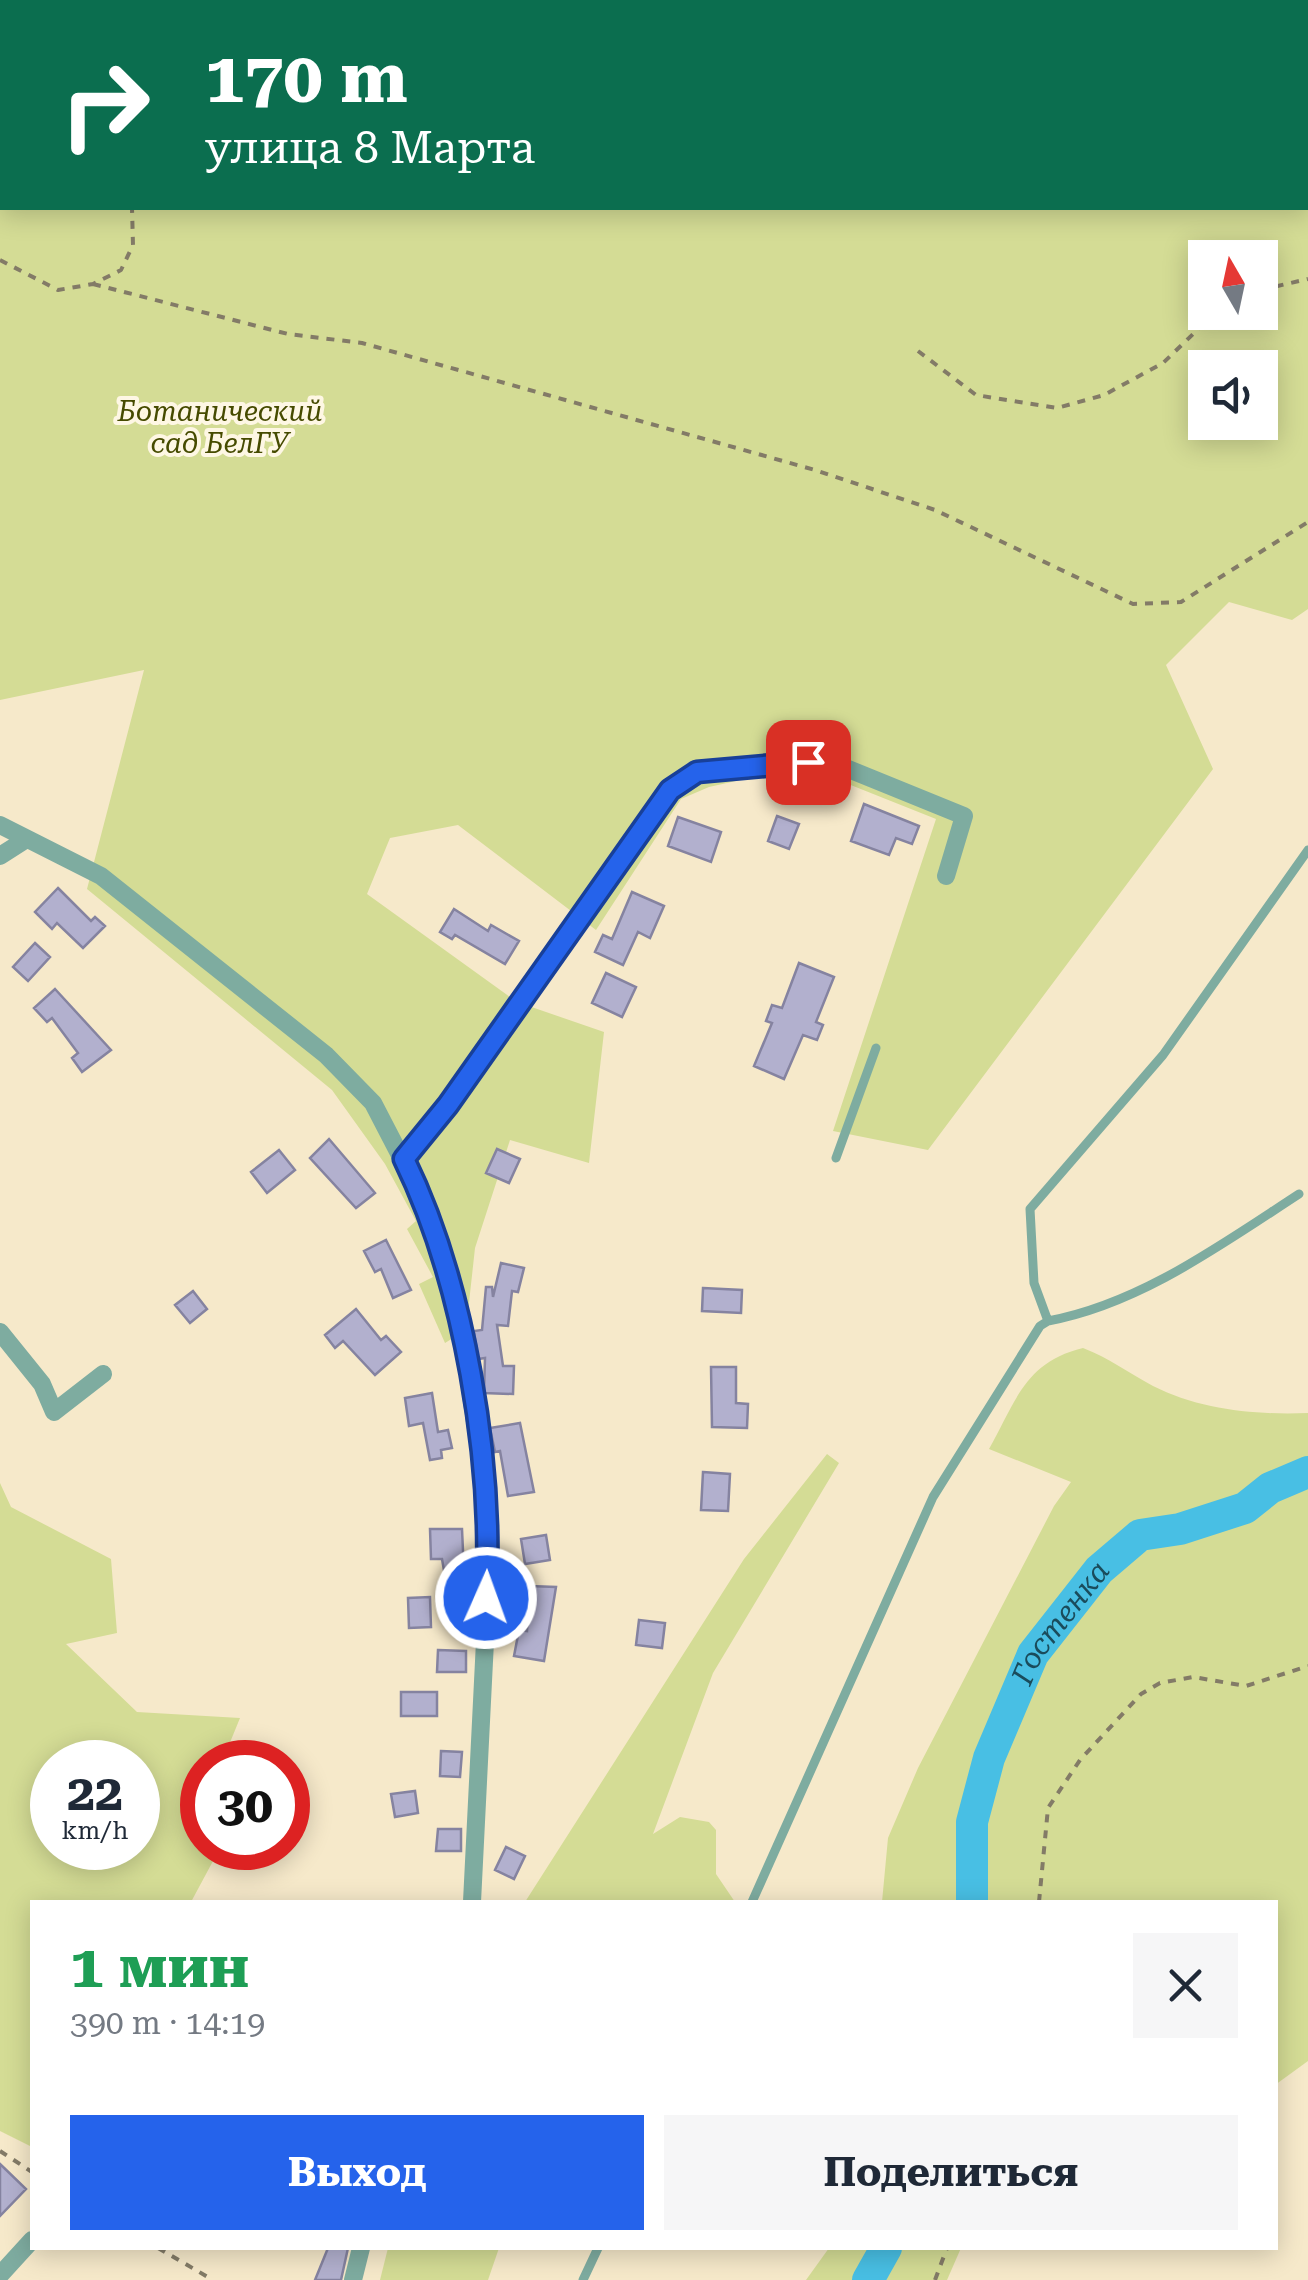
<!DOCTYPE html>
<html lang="ru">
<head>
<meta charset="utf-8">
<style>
	body { margin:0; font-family:"Roboto Serif",serif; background:#f6f6f7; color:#1f2937; height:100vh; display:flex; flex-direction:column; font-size:38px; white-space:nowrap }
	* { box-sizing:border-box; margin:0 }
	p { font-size:32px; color:#747a83 }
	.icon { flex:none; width:55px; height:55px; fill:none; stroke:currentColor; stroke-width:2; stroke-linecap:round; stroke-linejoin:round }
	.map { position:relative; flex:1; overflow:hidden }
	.drawer { position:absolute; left:30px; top:1900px; width:1248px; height:350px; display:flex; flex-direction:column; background:#fff; border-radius:0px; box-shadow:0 5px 25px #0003 }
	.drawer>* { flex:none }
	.banner { position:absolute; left:0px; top:0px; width:1310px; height:210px; box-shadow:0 5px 25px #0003; background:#0b6e4f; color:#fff; overflow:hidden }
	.needle { width:65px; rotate:351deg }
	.controls { position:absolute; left:1188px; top:240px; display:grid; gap:20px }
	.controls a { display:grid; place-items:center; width:90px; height:90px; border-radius:0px; background:#fff; box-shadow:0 5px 25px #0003; font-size:50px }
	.speed { position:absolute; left:30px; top:1740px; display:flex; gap:20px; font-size:50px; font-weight:700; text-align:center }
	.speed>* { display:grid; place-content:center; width:130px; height:130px; border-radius:50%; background:#fff; box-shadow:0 5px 25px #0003; line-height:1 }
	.speed small { font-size:25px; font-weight:400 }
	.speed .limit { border:15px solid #d22; background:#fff; color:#111 }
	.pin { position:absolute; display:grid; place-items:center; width:85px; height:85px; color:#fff; margin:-42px; border-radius:20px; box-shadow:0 5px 15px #0006 }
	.me { position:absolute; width:110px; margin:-55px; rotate:2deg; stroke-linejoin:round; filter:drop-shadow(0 0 8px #0008) }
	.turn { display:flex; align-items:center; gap:35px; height:210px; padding:0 40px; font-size:45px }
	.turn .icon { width:130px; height:130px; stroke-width:2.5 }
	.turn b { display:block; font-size:70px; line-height:85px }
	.round { display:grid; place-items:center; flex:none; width:105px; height:105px; border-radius:0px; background:#f6f6f7 }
	.head { display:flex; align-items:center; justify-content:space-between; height:170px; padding:0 40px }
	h1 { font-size:60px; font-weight:700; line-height:75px; color:#1e9e55 }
	.primary-button { display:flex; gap:20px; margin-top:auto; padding:20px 40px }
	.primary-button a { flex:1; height:115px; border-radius:0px; background:#2563eb; color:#fff; font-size:40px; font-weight:700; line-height:115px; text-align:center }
	.primary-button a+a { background:#f6f6f7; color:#1f2937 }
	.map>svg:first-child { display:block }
	.green { fill:#d4dc95; fill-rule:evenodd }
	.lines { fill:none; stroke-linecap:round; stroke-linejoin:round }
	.river { stroke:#48bfe4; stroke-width:32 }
	.building { fill:#b2b0ce; stroke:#8583a0; stroke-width:2.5 }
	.path { stroke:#837b67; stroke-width:4; stroke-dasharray:8 8; stroke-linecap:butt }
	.service { stroke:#7eaca0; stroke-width:9 }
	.minor { stroke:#7eaca0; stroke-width:18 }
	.route-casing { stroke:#184099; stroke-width:25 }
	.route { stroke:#2563eb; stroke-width:18 }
	.labels { text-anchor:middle; stroke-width:8; stroke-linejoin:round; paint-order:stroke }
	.park-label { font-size:28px; font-style:italic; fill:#464b00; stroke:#fef7e4 }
	.water-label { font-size:30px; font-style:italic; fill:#1a4c5c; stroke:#fef7e4 }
</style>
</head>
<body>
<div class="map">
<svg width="1308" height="2280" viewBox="0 0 1308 2280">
	<rect width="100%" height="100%" fill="#f6e9ca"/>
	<path class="green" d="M 0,0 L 1308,0 L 1308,609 L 1292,620 L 1229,602 L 1166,665 L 1213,769 L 928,1150 L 833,1131 L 936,819 L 803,766 L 709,787 L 681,799 L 596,930 L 458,825 L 390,838 L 367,894 L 517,1002 L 604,1032 L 589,1163 L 510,1140 L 475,1248 L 466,1330 L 445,1343 L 419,1284 L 433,1277 L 407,1229 L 416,1221 L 385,1164 L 332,1090 L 87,889 L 144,670 L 0,700 ZM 2,2 L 1308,2 L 1308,208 L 2,208 ZM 1205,258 L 1260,258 L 1260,312 L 1205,312 ZM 1205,368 L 1260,368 L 1260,422 L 1205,422 Z
		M 1083,1348 C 1109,1358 1129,1373 1153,1386 C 1201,1410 1255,1415 1308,1413 L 1308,2061 L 1275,2085 L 1275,1902 L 882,1902 L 888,1838 L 918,1768 L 1054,1506 L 1071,1482 L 989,1449 C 1016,1401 1025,1362 1083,1348 Z
		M 827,1454 L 839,1463 L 713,1673 L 653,1834 L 680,1817 L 709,1822 L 716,1830 L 716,1874 L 735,1902 L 525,1902 L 744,1559 Z
		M 0,1483 L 11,1507 L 111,1559 L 117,1633 L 66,1644 L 137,1712 L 240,1718 L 222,1762 L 202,1762 L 202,1848 L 220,1848 L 191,1902 L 32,1902 L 32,2147 L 0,2131 ZM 52,1762 L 138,1762 L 138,1848 L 52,1848 Z
		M 388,2248 L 499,2248 L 488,2280 L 380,2280 Z
		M 829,2248 L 961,2248 L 947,2280 L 806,2280 Z"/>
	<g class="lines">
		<g class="river">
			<path id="s1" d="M 972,1902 L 972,1822 L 989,1758 L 1033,1654 L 1099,1570 L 1140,1535 L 1180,1529 L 1245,1508 L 1270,1488 L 1308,1472"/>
			<path d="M 868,2280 L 886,2248"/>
		</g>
	</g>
	<path class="building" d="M 864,804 L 919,826 L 912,844 L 896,838 L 889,855 L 851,841 Z
		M 777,816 L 799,824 L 789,849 L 768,841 Z
		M 678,817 L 721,832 L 711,862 L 668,846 Z
		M 58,888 L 91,921 L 95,917 L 105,926 L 83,948 L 57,923 L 52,929 L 35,912 Z
		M 632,892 L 664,906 L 650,938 L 638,932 L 623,965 L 595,952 L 603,935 L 612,939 Z
		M 454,909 L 488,931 L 491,925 L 519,941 L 505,964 L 455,935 L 452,939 L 440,932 Z
		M 35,943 L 50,957 L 28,981 L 13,967 Z
		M 799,963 L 834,977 L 816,1022 L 823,1025 L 817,1040 L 803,1035 L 784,1079 L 754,1066 L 772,1023 L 766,1021 L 772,1005 L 782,1008 Z
		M 606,973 L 636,987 L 622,1017 L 592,1003 Z
		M 55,989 L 111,1050 L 82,1072 L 72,1058 L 78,1053 L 52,1018 L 47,1022 L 34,1008 Z
		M 329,1139 L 375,1193 L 356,1208 L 310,1158 Z
		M 497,1149 L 520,1159 L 509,1183 L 486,1173 Z
		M 279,1150 L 295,1170 L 267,1193 L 251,1172 Z
		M 386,1240 L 411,1290 L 393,1298 L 381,1269 L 375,1272 L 364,1251 Z
		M 501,1263 L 524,1268 L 518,1292 L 512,1291 L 508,1326 L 497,1325 L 503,1366 L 514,1366 L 513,1394 L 484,1393 L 485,1358 L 478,1359 L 474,1331 L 482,1330 L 486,1287 L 492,1287 L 493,1297 Z
		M 703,1288 L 742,1290 L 741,1313 L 702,1311 Z
		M 193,1291 L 207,1309 L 190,1323 L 175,1305 Z
		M 356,1309 L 381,1340 L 386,1336 L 401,1352 L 375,1375 L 343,1341 L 335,1348 L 325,1335 Z
		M 711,1367 L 736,1367 L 736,1403 L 748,1404 L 747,1428 L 712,1427 Z
		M 432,1393 L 438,1432 L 448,1430 L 452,1448 L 441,1450 L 442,1458 L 430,1460 L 423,1423 L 409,1426 L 405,1398 Z
		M 520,1423 L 534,1492 L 508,1496 L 500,1451 L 495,1452 L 490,1428 Z
		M 703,1472 L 730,1474 L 728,1511 L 701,1510 Z
		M 430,1529 L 462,1529 L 464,1573 L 445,1576 L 442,1559 L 431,1559 Z
		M 546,1535 L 550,1560 L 525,1564 L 521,1539 Z
		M 529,1586 L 556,1587 L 544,1661 L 514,1656 L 519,1630 L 527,1631 Z
		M 430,1597 L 431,1627 L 409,1628 L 408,1598 Z
		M 639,1620 L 665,1623 L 662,1648 L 636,1645 Z
		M 438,1650 L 466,1651 L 466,1672 L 437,1672 Z
		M 401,1692 L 437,1692 L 437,1716 L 401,1716 Z
		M 441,1751 L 462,1752 L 460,1777 L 440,1776 Z
		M 415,1791 L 418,1813 L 395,1817 L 391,1794 Z
		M 438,1829 L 461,1829 L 461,1851 L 436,1851 Z
		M 506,1847 L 525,1856 L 514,1879 L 495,1870 Z
		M 0,2164 L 26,2189 L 0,2216 Z
		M 328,2248 L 348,2248 L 341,2280 L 315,2280 Z"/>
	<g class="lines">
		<path class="path" d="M 127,0 L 127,2
			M 0,260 L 58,290 L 93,284 L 121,270 L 133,245 L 132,208
			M 93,284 L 288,334 L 362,343 L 815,470 L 935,510 L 1133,604 L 1181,602 L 1308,522
			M 1260,290 L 1308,279
			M 918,351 L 976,395 L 1057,408 L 1104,395 L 1163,363 L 1216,312
			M 1039,1902 L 1048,1808 L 1080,1760 L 1141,1694 L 1160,1683 L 1193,1677 L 1246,1686 L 1308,1666
			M 0,2151 L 32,2172
			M 158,2248 L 213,2280
			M 935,2280 L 947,2248"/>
		<path class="service" d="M 836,1158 L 876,1048
			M 1048,1321 C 1140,1304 1222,1244 1299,1194
			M 752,1902 L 933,1497 L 1040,1326 L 1048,1321 L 1034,1283 L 1030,1209 L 1163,1055 L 1308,850
			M 583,2280 L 598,2248"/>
		<path class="minor" d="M 0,825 L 101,876 L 326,1055 L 373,1103 L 430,1213 L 460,1321 L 486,1496 L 489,1561 L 472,1902
			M 0,856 L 25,840
			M 404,1159 L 448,1105 L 670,790 L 697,772 L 831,762 L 964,816 L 946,876
			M 0,1332 L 42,1384 L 54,1412 L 103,1374
			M 0,2275 L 32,2240
			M 353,2280 L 361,2248"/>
	</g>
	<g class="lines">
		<defs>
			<path id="route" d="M 486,1598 C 494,1461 464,1282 404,1159 L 448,1105 L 670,790 L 697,772 L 808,762"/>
		</defs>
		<use href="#route" class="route-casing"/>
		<use href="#route" class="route"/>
	</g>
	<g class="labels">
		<g class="park-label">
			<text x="220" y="421">Ботанический<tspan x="220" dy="32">сад БелГУ</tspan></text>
		</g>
		<g class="water-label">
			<text dy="10" stroke="none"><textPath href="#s1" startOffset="300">Гостенка</textPath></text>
		</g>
	</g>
</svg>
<div class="controls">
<a><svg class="needle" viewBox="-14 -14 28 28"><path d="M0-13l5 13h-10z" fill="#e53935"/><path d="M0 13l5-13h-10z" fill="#747a83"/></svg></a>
<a><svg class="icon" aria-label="sound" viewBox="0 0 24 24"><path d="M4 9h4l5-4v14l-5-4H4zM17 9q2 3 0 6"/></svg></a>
</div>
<div class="speed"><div>22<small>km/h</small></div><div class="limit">30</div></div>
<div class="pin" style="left:808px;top:762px;background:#d93025"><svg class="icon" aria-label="arrive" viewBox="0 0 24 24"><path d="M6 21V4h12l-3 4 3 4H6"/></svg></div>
<svg class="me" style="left:486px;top:1598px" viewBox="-20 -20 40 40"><circle r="17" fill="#2563eb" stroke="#fff" stroke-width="3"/><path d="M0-11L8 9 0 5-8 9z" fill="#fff"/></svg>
<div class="banner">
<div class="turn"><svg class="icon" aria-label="right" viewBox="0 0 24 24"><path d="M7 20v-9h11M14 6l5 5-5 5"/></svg><div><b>170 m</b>улица 8 Марта</div></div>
</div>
<section class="drawer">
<div class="head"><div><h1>1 мин</h1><p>390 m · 14:19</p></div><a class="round"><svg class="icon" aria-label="close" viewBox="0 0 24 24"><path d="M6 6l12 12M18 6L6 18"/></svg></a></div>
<div class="primary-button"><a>Выход</a><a>Поделиться</a></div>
</section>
</div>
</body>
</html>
